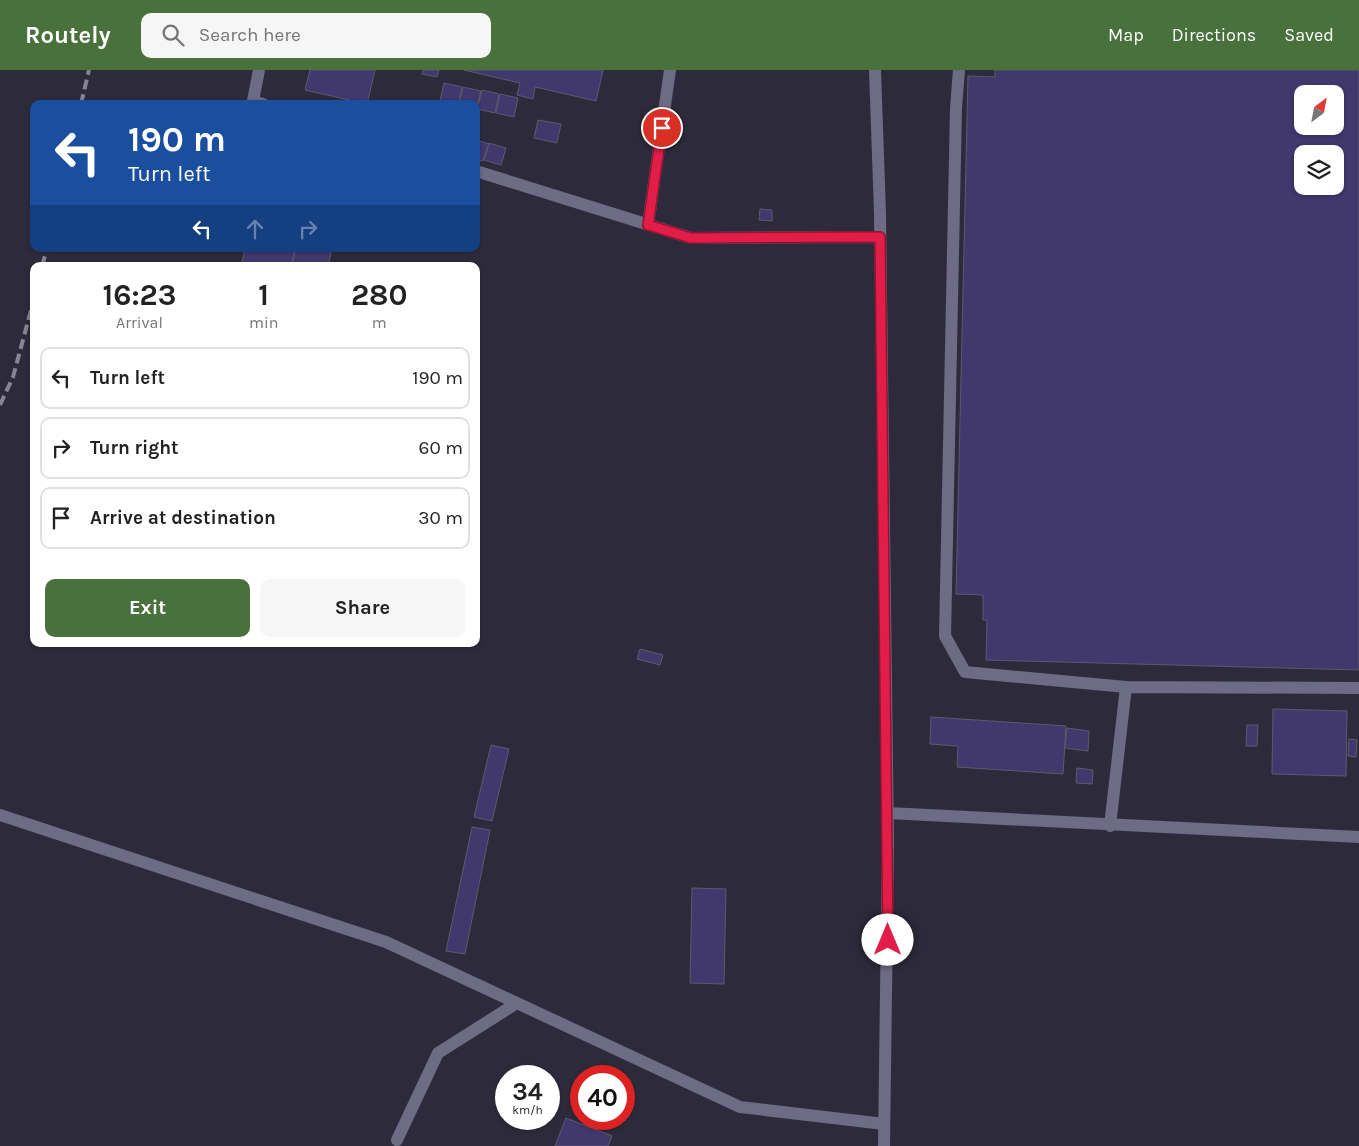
<!DOCTYPE html>
<html lang="en">
<head>
<meta charset="utf-8">
<style>
	body { margin:0; font-family:Karla,sans-serif; background:#f6f6f6; color:#222; height:100vh; display:flex; flex-direction:column; font-size:19px; white-space:nowrap }
	* { box-sizing:border-box; margin:0 }
	p { font-size:16px; color:#767676 }
	.icon { flex:none; width:28px; height:28px; fill:none; stroke:currentColor; stroke-width:2; stroke-linecap:round; stroke-linejoin:round }
	.map { position:relative; flex:1; overflow:hidden }
	.sheet { position:absolute; left:30px; top:192px; width:450px; height:385px; display:flex; flex-direction:column; background:#fff; border-radius:10px; box-shadow:0 1px 4px #0004 }
	.sheet>* { flex:none }
	.guide { position:absolute; left:30px; top:30px; width:450px; height:152px; border-radius:10px; box-shadow:0 1px 4px #0004; background:#1a4fa0; color:#fff; overflow:hidden }
	.needle { width:32px; rotate:32deg }
	.buttons { position:absolute; left:1294px; top:15px; display:grid; gap:10px }
	.buttons a { display:grid; place-items:center; width:50px; height:50px; border-radius:10px; background:#fff; box-shadow:0 1px 4px #0004; font-size:25px }
	.speed { position:absolute; left:495px; top:995px; display:flex; gap:10px; font-size:25px; font-weight:700; text-align:center }
	.speed>* { display:grid; place-content:center; width:65px; height:65px; border-radius:50%; background:#fff; box-shadow:0 1px 4px #0004; line-height:1 }
	.speed small { font-size:12px; font-weight:400 }
	.speed .limit { border:8px solid #d22; background:#fff; color:#111 }
	.pin { position:absolute; display:grid; place-items:center; width:42px; height:42px; color:#fff; margin:-21px; border:2px solid #fff; border-radius:50%; box-shadow:0 1px 5px #0007 }
	.me { position:absolute; width:55px; margin:-28px; rotate:0deg; stroke-linejoin:round; filter:drop-shadow(0 0 4px #0008) }
	.turn { display:flex; align-items:center; gap:18px; height:105px; padding:0 15px; font-size:22px }
	.turn .icon { width:65px; height:65px; stroke-width:2.5 }
	.turn b { display:block; font-size:35px; line-height:42px }
	.lanes { display:flex; align-items:center; height:48px; padding:0 15px; background:#0003; justify-content:center; gap:25px; direction:ltr }
	.lanes .off { opacity:.35 }
	.eta { display:flex; justify-content:space-evenly; align-items:center; height:85px; text-align:center }
	.eta b { font-size:30px; font-weight:700; line-height:35px }
	.button { display:flex; gap:10px; margin-top:auto; padding:10px 15px }
	.button a { flex:1; height:58px; border-radius:10px; background:#48713b; color:#fff; font-size:20px; font-weight:700; line-height:58px; text-align:center }
	.button a+a { background:#f6f6f6; color:#222 }
	ul { padding:0; list-style:none }
	li { display:flex; align-items:center; gap:15px; height:62px; margin:0 10px 8px; padding:0 5px; border:2px solid #e0e0e0; border-radius:10px }
	li div { flex:1 }
	li b { display:block; font-size:19px }
	li em { font-style:normal }
	header { display:flex; align-items:center; gap:30px; box-sizing:border-box; height:70px; padding:0 25px; background:#48713b; color:#fff }
	header strong { font-size:24px }
	nav { display:flex; gap:28px; margin-inline-start:auto; font-size:18px }
	.search { width:350px; height:45px; background:#f6f6f6; display:flex; align-items:center; gap:12px; box-sizing:border-box; padding:0 18px; border-radius:10px; color:#767676; font-size:19px }
	.map>svg:first-child { display:block }
	.building { fill:#41386e; stroke:#5c5b6c; fill-rule:evenodd }
	.lines { fill:none; stroke-linecap:round; stroke-linejoin:round }
	.minor { stroke:#6e6b85; stroke-width:12 }
	.rail { stroke:#878592; stroke-width:4; stroke-dasharray:10 5; stroke-linecap:butt }
	.route-casing { stroke:#92132f; stroke-width:12 }
	.route { stroke:#e11d48; stroke-width:9 }
</style>
</head>
<body>
<header>
<strong>Routely</strong>
<div class="search"><svg class="icon" aria-label="search" viewBox="0 0 24 24"><circle cx="10" cy="10" r="6"/><path d="M15 15l6 6"/></svg>Search here</div>
<nav><a>Map</a><a>Directions</a><a>Saved</a></nav>
</header>
<div class="map">
<svg width="1359" height="1076" viewBox="0 0 1359 1076">
	<rect width="100%" height="100%" fill="#2d2b3b"/>
	<path class="building" d="M 310,0 L 375,0 L 367,34 L 305,20 Z
		M 423,0 L 439,0 L 437,7 L 422,4 Z
		M 464,0 L 603,0 L 596,31 L 535,17 L 533,29 L 517,25 L 520,13 Z
		M 995,0 L 1359,0 L 1359,600 L 986,590 L 987,550 L 983,550 L 983,525 L 956,524 L 968,6 L 995,7 ZM 1302,24 L 1335,24 L 1335,56 L 1302,56 ZM 1302,84 L 1335,84 L 1335,116 L 1302,116 Z
		M 444,13 L 462,17 L 458,34 L 440,31 Z
		M 463,17 L 481,21 L 476,39 L 476,34 L 459,34 Z
		M 482,20 L 499,24 L 495,43 L 477,39 Z
		M 500,24 L 518,28 L 514,47 L 496,43 Z
		M 538,50 L 561,54 L 557,73 L 534,68 Z
		M 476,70 L 489,74 L 483,91 L 476,89 Z
		M 489,73 L 506,78 L 501,95 L 484,90 Z
		M 760,139 L 772,140 L 772,151 L 759,150 Z
		M 245,179 L 295,179 L 291,196 L 241,196 Z
		M 296,179 L 332,179 L 328,196 L 292,196 Z
		M 640,579 L 663,585 L 660,595 L 637,589 Z
		M 1273,639 L 1347,641 L 1346,706 L 1272,704 Z
		M 931,647 L 1066,656 L 1063,704 L 957,697 L 958,676 L 930,674 Z
		M 1247,655 L 1258,655 L 1257,676 L 1246,676 Z
		M 1067,658 L 1089,661 L 1088,681 L 1065,678 Z
		M 1349,669 L 1357,670 L 1356,687 L 1348,686 Z
		M 491,675 L 509,679 L 492,751 L 474,747 Z
		M 1077,698 L 1093,700 L 1092,714 L 1076,713 Z
		M 472,757 L 490,760 L 465,884 L 446,881 Z
		M 692,818 L 726,819 L 724,914 L 690,913 Z
		M 566,1048 L 612,1066 L 608,1076 L 555,1076 Z"/>
	<g class="lines">
		<path class="minor" d="M 259,0 L 253,31 L 263,34
			M 875,0 L 880,143 L 888,771 L 884,1076
			M 959,0 L 956,38 L 945,566 L 965,602 L 1126,617
			M 476,101 L 691,168 L 880,167
			M 648,155 L 670,0
			M 888,743 L 1359,767
			M 0,745 L 386,872 L 740,1037 L 884,1054
			M 1110,756 L 1126,617 L 1359,618
			M 397,1070 L 438,983 L 517,933"/>
		<path class="rail" d="M 81,34 L 89,0
			M 42,196 L 47,179
			M 0,335 L 13,307 L 34,229"/>
	</g>
	<g class="lines">
		<defs>
			<path id="route" d="M 662,58 L 648,155 L 691,168 L 880,167 L 888,870"/>
		</defs>
		<use href="#route" class="route-casing"/>
		<use href="#route" class="route"/>
	</g>
</svg>
<div class="buttons">
<a><svg class="needle" viewBox="-14 -14 28 28"><path d="M0-13l5 13h-10z" fill="#e53935"/><path d="M0 13l5-13h-10z" fill="#767676"/></svg></a>
<a><svg class="icon" aria-label="layers" viewBox="0 0 24 24"><path d="M12 4l9 5-9 5-9-5zM3 14l9 5 9-5"/></svg></a>
</div>
<div class="speed"><div>34<small>km/h</small></div><div class="limit">40</div></div>
<div class="pin" style="left:662px;top:58px;background:#d93025"><svg class="icon" aria-label="arrive" viewBox="0 0 24 24"><path d="M6 21V4h12l-3 4 3 4H6"/></svg></div>
<svg class="me" style="left:888px;top:870px" viewBox="-20 -20 40 40"><circle r="19" fill="#fff"/><path d="M0-13L10 11 0 6-10 11z" fill="#e11d48"/></svg>
<div class="guide">
<div class="turn"><svg class="icon" aria-label="left" viewBox="0 0 24 24"><path d="M17 20v-9H6M10 6l-5 5 5 5"/></svg><div><b>190 m</b>Turn left</div></div>
<div class="lanes"><svg class="icon" aria-label="left" viewBox="0 0 24 24"><path d="M17 20v-9H6M10 6l-5 5 5 5"/></svg><svg class="icon off" aria-label="ahead" viewBox="0 0 24 24"><path d="M12 20V5M6 11l6-6 6 6"/></svg><svg class="icon off" aria-label="right" viewBox="0 0 24 24"><path d="M7 20v-9h11M14 6l5 5-5 5"/></svg></div>
</div>
<section class="sheet">
<div class="eta">
<div><b>16:23</b><p>Arrival</p></div>
<div><b>1</b><p>min</p></div>
<div><b>280</b><p>m</p></div>
</div>
<ul>
<li><svg class="icon" aria-label="left" viewBox="0 0 24 24"><path d="M17 20v-9H6M10 6l-5 5 5 5"/></svg><div><b>Turn left</b></div><em>190 m</em></li>
<li><svg class="icon" aria-label="right" viewBox="0 0 24 24"><path d="M7 20v-9h11M14 6l5 5-5 5"/></svg><div><b>Turn right</b></div><em>60 m</em></li>
<li><svg class="icon" aria-label="arrive" viewBox="0 0 24 24"><path d="M6 21V4h12l-3 4 3 4H6"/></svg><div><b>Arrive at destination</b></div><em>30 m</em></li>
</ul>
<div class="button"><a>Exit</a><a>Share</a></div>
</section>
</div>
</body>
</html>
